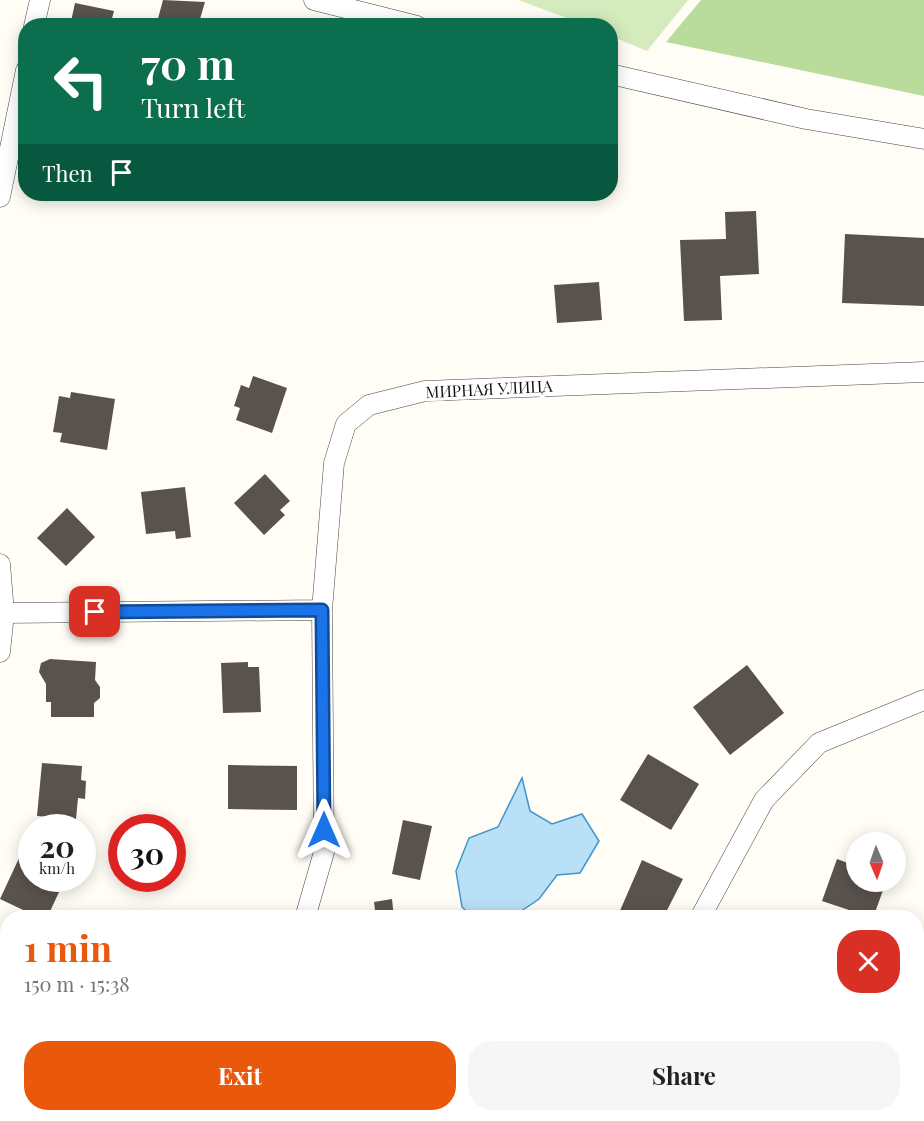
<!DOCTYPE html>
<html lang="en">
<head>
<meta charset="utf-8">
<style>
	body { margin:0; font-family:"Playfair Display",serif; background:#f6f6f6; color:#202124; height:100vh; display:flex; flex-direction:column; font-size:22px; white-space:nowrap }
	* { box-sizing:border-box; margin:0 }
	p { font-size:20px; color:#757577 }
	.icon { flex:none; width:33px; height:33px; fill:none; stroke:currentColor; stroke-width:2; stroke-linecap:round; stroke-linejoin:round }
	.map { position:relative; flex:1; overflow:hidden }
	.panel { position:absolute; left:0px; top:910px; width:924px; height:212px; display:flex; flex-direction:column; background:#fff; border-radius:24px 24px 0 0; box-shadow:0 3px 15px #0003 }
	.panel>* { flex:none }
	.hud { position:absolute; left:18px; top:18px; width:600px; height:183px; border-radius:24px; box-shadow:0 3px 15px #0003; background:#0b6e4f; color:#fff; overflow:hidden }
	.needle { width:39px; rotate:178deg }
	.fabs { position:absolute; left:846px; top:832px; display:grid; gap:12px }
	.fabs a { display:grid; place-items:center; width:60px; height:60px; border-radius:50%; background:#fff; box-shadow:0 3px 15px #0003; font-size:30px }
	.speed { position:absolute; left:18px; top:814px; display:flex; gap:12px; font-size:30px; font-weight:700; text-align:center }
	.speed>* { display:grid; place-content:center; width:78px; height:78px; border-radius:50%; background:#fff; box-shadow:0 3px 15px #0003; line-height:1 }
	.speed small { font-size:15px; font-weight:400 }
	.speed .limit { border:9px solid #d22; background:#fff; color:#111 }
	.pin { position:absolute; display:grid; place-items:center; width:51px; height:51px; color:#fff; margin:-26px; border-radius:12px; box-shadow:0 3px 9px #0006 }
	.me { position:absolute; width:66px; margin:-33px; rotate:0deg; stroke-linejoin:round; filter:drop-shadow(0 0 4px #0008) }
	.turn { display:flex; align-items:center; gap:21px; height:126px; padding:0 24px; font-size:27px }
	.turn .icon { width:78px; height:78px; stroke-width:2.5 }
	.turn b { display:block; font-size:42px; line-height:51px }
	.then { display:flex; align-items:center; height:57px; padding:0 24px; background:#0003; gap:12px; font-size:22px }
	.round { display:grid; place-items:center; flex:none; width:63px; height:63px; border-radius:24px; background:#f6f6f6 }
	.headline { display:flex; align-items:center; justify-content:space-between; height:102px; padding:0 24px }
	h1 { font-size:36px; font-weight:700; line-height:45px; color:#ea580c }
	.cta { display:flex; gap:12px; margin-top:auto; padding:12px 24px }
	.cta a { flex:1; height:69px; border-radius:24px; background:#ea580c; color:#fff; font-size:24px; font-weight:700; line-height:69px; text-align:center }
	.cta a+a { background:#f6f6f6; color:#202124 }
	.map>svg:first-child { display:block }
	.green { fill:#d5ebbd }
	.forest { fill:#b9dc9c }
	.water { fill:#b9e0f7; stroke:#3f96cf; stroke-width:1.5 }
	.building { fill:#5a524d }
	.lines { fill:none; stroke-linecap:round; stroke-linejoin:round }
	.minor-casing { stroke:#444; stroke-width:21 }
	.minor { stroke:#fff; stroke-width:20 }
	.route-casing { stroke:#114b97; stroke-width:15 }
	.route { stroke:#1a73e8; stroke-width:10 }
	.labels { text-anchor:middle; stroke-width:6; stroke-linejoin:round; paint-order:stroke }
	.street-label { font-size:16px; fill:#111; stroke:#fff }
</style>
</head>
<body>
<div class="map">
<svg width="924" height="1121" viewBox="0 0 924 1121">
	<rect width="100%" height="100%" fill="#fffdf5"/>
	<path class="green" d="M 518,0 L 688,0 L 647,51 L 611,36 L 610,26 L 586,25 Z"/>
	<path class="forest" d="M 701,0 L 924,0 L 924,96 L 666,42 Z
		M 924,1011 L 924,1121 L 901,1121 L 897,1115 L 916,1114 L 917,1030 Z"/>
	<path class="water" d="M 522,778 L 530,811 L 552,824 L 582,814 L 599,841 L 580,873 L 557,875 L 539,899 L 511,918 L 473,918 L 462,907 L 456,871 L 469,838 L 498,827 Z"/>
	<path class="building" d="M 163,0 L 205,2 L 198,26 L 156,26 Z
		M 75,3 L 114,11 L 110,26 L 70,26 Z
		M 610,138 L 618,140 L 611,167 L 610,167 Z
		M 756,211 L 759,274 L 720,276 L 722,320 L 684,321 L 680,240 L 726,239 L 725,212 Z
		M 845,234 L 924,238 L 924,306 L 842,303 Z
		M 599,282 L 602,320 L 557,323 L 554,285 Z
		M 253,376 L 287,388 L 272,433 L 236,420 L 240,408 L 234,406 L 241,385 L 249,388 Z
		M 71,392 L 115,399 L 107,450 L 60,442 L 62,433 L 53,432 L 59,396 L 70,398 Z
		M 265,474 L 290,501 L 280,510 L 285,515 L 264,535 L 234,503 Z
		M 185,487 L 191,537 L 176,539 L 175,531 L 146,534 L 141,492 Z
		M 67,508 L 95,537 L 66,566 L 37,538 Z
		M 50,659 L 96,662 L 95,680 L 100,687 L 100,698 L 94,703 L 94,717 L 51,717 L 51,702 L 46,702 L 46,684 L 39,672 L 41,663 Z
		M 248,662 L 248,667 L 259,667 L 261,712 L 223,713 L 221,663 Z
		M 747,665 L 784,713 L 730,755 L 693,707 Z
		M 648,754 L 699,784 L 671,830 L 620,800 Z
		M 42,763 L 82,766 L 81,780 L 86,781 L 85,799 L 78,798 L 76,819 L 37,816 Z
		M 228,765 L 297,766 L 297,810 L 228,809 Z
		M 403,820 L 432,826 L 420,880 L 392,874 Z
		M 20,856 L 32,862 L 32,879 L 65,879 L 47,918 L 40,918 L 0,899 Z
		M 837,859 L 856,866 L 856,882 L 886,882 L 873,918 L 822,901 Z
		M 642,860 L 683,879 L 663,918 L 633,918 L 619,913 Z
		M 392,899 L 394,918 L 376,918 L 374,902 Z
		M 0,973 L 6,979 L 8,978 L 8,1025 L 0,1032 Z
		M 894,1114 L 895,1121 L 852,1121 L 852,1116 Z
		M 208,1115 L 237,1120 L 237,1121 L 207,1121 Z"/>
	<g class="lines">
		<defs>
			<path id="minor" d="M 314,0 L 417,26
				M 34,26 L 40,0
				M 610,74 L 806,119 L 924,139
				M 0,197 L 26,70
				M 0,564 L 4,613 L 0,652
				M 4,613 L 322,610
				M 305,918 L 324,852 L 322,610 L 334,463 L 346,424 L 369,405 L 425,391 L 924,372
				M 700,918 L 764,800 L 819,743 L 924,700
				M 148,1121 L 151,1114
				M 588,1121 L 592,1114"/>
		</defs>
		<use href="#minor" class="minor-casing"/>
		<use href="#minor" class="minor"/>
	</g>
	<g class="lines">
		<defs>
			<path id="route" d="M 95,612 L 322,610 L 324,830"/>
		</defs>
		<use href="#route" class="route-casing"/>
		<use href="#route" class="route"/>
	</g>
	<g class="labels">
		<g class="street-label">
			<text transform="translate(489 389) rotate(-3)" y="6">МИРНАЯ УЛИЦА</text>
		</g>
	</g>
</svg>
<div class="fabs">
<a><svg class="needle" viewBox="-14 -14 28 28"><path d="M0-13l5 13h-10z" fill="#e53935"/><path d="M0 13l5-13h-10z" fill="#757577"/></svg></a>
</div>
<div class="speed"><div>20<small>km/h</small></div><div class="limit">30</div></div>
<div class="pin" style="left:95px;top:612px;background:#d93025"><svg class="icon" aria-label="arrive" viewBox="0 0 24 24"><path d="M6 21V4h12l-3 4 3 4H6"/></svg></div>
<svg class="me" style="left:324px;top:830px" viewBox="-20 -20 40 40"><path d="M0-17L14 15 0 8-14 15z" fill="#1a73e8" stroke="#fff" stroke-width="4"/></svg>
<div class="hud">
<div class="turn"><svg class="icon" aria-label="left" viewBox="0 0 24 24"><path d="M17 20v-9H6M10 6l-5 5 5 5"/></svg><div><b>70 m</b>Turn left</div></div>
<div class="then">Then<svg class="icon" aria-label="arrive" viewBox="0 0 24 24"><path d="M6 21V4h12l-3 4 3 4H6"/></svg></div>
</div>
<section class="panel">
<div class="headline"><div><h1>1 min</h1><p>150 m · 15:38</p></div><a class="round" style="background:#d93025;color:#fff"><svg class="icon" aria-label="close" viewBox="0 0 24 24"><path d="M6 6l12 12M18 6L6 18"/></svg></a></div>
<div class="cta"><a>Exit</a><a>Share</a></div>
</section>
</div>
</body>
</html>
